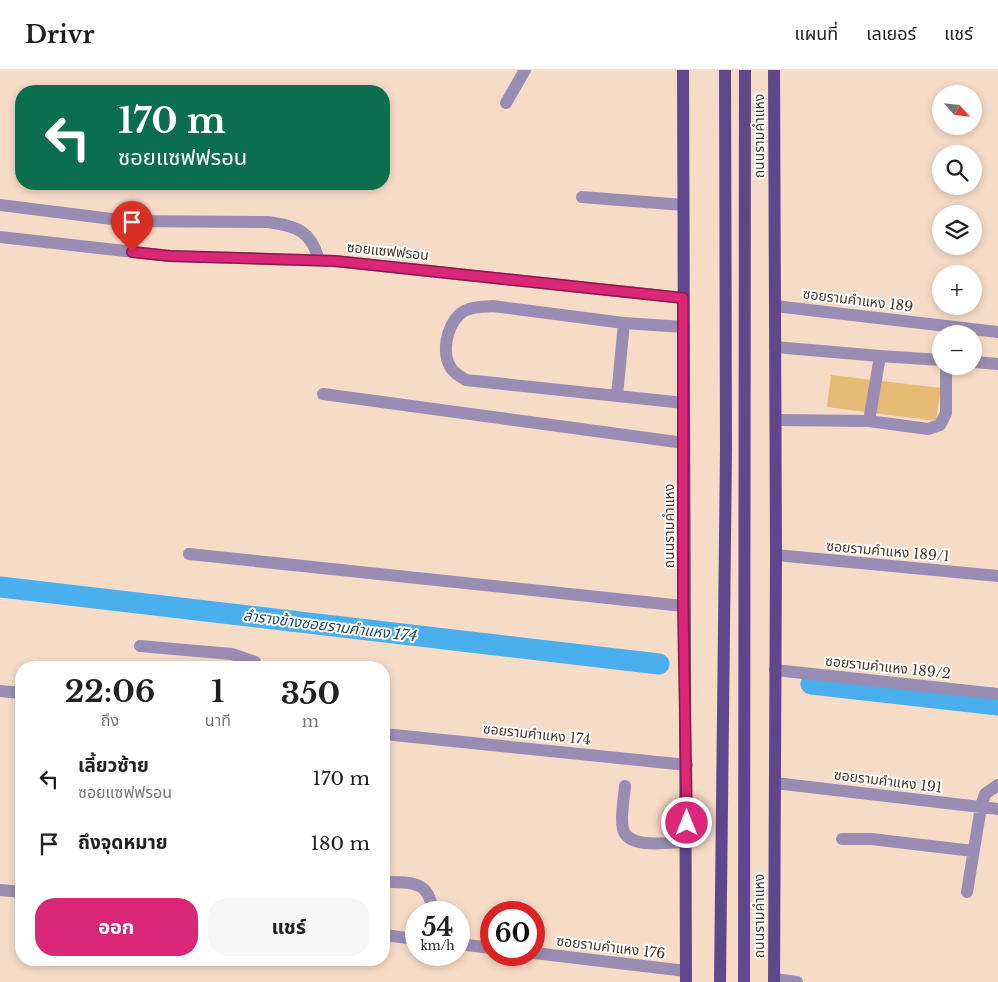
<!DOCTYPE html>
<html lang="th">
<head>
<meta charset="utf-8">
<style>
	body { margin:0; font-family:"Libre Baskerville","Noto Sans Thai",serif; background:#f6f6f6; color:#202124; height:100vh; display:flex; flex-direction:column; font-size:19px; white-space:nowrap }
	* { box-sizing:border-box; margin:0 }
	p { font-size:16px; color:#757577 }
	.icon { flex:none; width:28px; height:28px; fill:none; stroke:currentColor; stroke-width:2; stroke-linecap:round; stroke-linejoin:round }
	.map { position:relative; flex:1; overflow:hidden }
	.drawer { position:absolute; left:15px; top:591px; width:375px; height:305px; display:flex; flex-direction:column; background:#fff; border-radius:20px; box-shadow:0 2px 8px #0003 }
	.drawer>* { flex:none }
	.hud { position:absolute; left:15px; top:15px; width:375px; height:105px; border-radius:20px; box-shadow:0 2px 8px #0003; background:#0b6e4f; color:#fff; overflow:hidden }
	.needle { width:32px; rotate:117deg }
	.controls { position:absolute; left:932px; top:15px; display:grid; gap:10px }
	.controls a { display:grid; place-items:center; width:50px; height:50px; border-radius:50%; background:#fff; box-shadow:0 2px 8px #0003; font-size:25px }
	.speed { position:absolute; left:405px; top:831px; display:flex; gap:10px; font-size:25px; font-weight:700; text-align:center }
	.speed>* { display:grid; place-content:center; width:65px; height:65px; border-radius:50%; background:#fff; box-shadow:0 2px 8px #0003; line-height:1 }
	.speed small { font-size:12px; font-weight:400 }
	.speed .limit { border:8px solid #d22; background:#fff; color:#111 }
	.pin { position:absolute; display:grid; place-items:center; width:42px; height:42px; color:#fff; margin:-51px -21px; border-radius:50% 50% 50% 0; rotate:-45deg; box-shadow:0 0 5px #0007 }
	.pin .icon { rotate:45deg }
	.me { position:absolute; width:55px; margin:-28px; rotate:0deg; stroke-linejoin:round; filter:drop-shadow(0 0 4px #0008) }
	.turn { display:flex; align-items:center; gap:18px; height:105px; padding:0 20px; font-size:22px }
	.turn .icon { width:65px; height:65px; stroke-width:2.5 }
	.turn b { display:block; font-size:35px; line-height:42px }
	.eta { display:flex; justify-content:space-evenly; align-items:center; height:85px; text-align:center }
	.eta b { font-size:30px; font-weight:700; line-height:35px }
	.primary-button { display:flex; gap:10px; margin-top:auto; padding:10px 20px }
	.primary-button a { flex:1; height:58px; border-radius:20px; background:#db2777; color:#fff; font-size:20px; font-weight:700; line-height:58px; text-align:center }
	.primary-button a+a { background:#f6f6f6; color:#202124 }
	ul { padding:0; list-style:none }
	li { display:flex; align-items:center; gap:15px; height:65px; padding:0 20px }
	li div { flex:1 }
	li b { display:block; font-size:19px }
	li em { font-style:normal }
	header { display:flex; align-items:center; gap:30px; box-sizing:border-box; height:70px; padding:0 25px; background:#fff; border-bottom:1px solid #e0e0e0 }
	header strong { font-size:24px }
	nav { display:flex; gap:28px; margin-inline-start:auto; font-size:18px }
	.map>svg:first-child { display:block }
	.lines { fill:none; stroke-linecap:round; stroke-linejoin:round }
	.canal { stroke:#49afed; stroke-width:21 }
	.building { fill:#e5bb76 }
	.minor { stroke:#9a8db4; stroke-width:12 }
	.major { stroke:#60478b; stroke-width:12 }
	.route-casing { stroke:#8e194d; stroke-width:12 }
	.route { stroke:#db2777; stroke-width:9 }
	.labels { text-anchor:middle; stroke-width:4; stroke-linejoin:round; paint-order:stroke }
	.street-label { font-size:14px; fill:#4e341f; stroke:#fff }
	.water-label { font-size:15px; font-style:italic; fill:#214a65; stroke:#fff }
</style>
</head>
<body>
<header>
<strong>Drivr</strong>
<nav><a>แผนที่</a><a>เลเยอร์</a><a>แชร์</a></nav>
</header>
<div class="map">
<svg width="998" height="912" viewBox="0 0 998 912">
	<rect width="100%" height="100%" fill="#f6dbc7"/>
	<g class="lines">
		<path class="canal" d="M 0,517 L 659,594
			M 811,614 L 998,635"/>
	</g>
	<path class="building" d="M 831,305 L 941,318 L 936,351 L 827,337 Z"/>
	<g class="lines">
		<path class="minor" d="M 506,33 L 525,0
			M 582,127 L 683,135
			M 0,135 L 128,151 L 268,152 C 297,156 311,161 319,190
			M 0,167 L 170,186 L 335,191 L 683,228
			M 775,236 L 998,262
			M 684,257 L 624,253 L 493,236 C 482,237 468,236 459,245 C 447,257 441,282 451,298 C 454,303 461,307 466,310 L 684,333
			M 775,277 L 880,286 L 869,351 L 776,350
			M 880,286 L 941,290
			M 974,292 L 998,294
			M 323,324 L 684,373
			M 617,326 L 624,253
			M 869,351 L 928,359 L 940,355 L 946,343 L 946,296
			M 189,484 L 683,536
			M 776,485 L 998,506
			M 140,576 L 232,584 L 255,592 L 256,598
			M 775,600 L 998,624
			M 0,621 L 21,623
			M 384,664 L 687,695
			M 775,713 L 998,739
			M 625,716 C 624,729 620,747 623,759 C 628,780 670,772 687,772
			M 842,769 L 871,769 L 973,781
			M 384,812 C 409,812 431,810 432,842
			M 0,820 L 21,822
			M 967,822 L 981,737 L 985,724 L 998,715
			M 384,865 L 416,869
			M 459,874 L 491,878
			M 534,883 L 686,901
			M 774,909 L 797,912"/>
		<path class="major" d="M 683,0 L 686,912
			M 774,0 L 776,485 L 774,912
			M 720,912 L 726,380 L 725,0
			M 744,912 L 745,0"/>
	</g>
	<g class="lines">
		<defs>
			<path id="route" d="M 132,182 L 170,186 L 335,191 L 683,228 L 683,536 L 687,753"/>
		</defs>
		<use href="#route" class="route-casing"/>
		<use href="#route" class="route"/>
	</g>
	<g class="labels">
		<g class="street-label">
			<text transform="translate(759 66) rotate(-90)" y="5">ถนนรามคำแหง</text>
			<text transform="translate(388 181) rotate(6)" y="5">ซอยแซฟฟรอน</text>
			<text transform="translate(858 230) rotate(7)" y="5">ซอยรามคำแหง 189</text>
			<text transform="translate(669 456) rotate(-90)" y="5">ถนนรามคำแหง</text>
			<text transform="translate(888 481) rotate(5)" y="5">ซอยรามคำแหง 189/1</text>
			<text transform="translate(888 597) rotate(6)" y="5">ซอยรามคำแหง 189/2</text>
			<text transform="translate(537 664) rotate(6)" y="5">ซอยรามคำแหง 174</text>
			<text transform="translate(888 711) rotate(7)" y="5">ซอยรามคำแหง 191</text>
			<text transform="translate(759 846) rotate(-90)" y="5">ถนนรามคำแหง</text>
			<text transform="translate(611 877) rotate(7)" y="5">ซอยรามคำแหง 176</text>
		</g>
		<g class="water-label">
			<text transform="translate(330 556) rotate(7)" y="5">ลำรางข้างซอยรามคำแหง 174</text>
		</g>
	</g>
</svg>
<div class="controls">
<a><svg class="needle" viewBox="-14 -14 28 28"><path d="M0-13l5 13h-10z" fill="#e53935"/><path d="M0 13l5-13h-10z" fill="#757577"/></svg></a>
<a><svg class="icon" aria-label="search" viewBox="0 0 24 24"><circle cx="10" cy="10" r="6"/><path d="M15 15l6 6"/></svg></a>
<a><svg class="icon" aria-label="layers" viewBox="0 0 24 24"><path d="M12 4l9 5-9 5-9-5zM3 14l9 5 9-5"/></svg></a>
<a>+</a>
<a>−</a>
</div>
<div class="speed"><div>54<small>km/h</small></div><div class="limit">60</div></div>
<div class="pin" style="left:132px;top:182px;background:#d93025"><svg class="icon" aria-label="arrive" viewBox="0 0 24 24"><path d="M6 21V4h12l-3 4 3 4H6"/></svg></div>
<svg class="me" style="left:687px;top:753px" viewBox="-20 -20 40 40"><circle r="17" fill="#db2777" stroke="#fff" stroke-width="3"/><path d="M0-11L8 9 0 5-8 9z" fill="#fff"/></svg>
<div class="hud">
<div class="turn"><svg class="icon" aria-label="left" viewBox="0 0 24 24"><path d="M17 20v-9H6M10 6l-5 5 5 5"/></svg><div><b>170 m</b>ซอยแซฟฟรอน</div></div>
</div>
<section class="drawer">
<div class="eta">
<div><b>22:06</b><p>ถึง</p></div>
<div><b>1</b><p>นาที</p></div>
<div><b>350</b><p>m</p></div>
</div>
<ul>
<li><svg class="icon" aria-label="left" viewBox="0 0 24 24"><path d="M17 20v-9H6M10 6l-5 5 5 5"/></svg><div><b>เลี้ยวซ้าย</b><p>ซอยแซฟฟรอน</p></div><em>170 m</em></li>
<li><svg class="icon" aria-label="arrive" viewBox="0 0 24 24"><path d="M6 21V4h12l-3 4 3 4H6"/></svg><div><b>ถึงจุดหมาย</b></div><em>180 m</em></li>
</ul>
<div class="primary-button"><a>ออก</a><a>แชร์</a></div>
</section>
</div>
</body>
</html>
